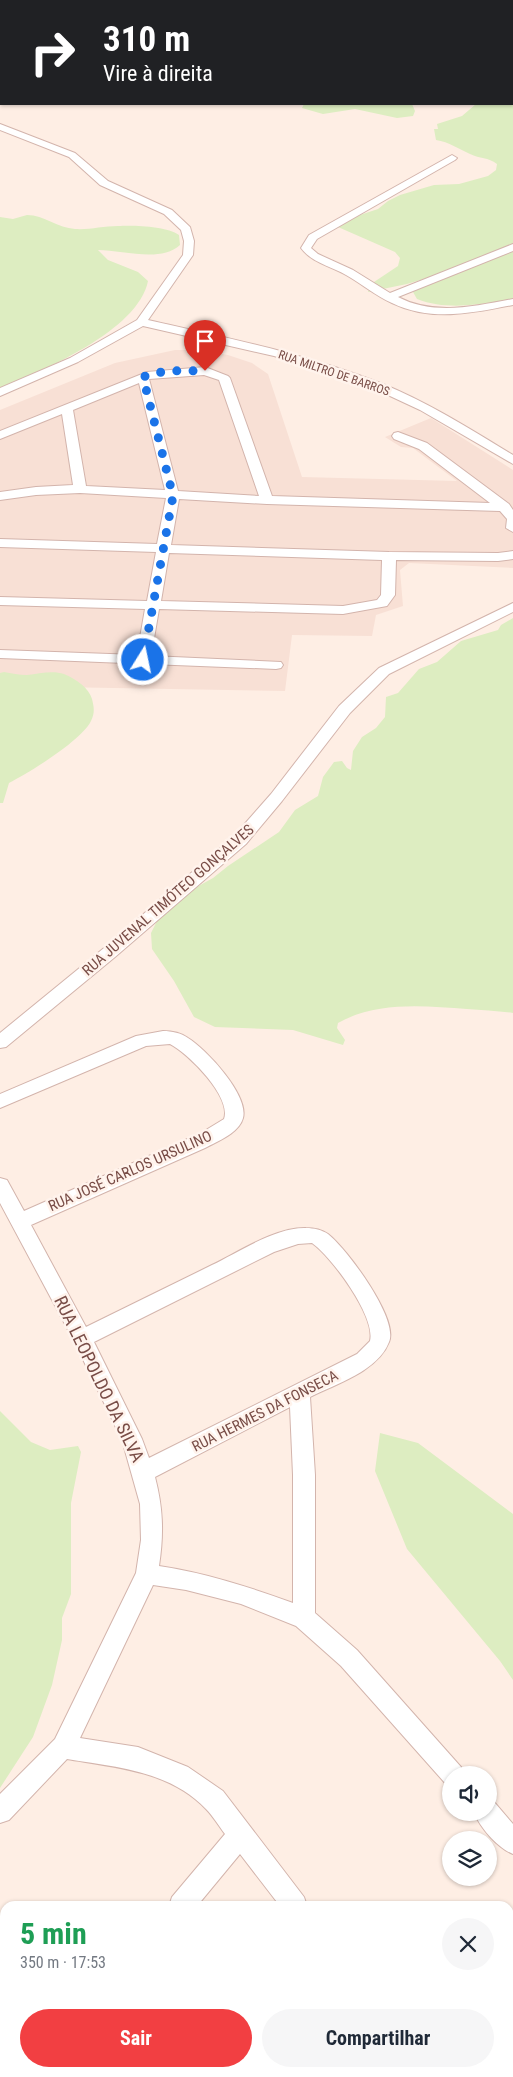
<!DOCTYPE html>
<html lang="pt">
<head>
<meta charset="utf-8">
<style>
	body { margin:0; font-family:"Roboto Condensed",sans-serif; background:#f6f6f7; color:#1f2937; height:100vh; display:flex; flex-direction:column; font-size:19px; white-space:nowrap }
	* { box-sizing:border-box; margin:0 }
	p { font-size:16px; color:#747a83 }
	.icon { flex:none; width:28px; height:28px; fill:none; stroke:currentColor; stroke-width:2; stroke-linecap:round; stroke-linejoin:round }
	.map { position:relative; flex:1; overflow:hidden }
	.side { position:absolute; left:0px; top:1901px; width:514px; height:176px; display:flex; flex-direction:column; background:#fff; border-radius:15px 15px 0 0; box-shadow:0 1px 4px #0004 }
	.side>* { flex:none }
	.guide { position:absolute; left:0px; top:0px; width:514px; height:105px; box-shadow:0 1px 4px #0004; background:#202124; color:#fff; overflow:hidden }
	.controls { position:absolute; left:442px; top:1766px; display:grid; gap:10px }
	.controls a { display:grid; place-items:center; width:55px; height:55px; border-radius:50%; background:#fff; box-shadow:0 1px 4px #0004; font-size:25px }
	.pin { position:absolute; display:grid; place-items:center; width:42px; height:42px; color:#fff; margin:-51px -21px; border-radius:50% 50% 50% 0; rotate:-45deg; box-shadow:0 0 5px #0007 }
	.pin .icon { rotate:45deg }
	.me { position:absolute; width:55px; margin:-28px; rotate:10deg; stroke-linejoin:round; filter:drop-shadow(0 0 4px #0008) }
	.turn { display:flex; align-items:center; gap:18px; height:105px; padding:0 20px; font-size:22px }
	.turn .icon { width:65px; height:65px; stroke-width:2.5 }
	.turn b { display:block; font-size:35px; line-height:42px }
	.round { display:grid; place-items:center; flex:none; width:52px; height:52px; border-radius:26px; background:#f6f6f7 }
	.overview { display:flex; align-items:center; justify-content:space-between; height:85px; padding:0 20px }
	h1 { font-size:30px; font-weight:700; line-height:38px; color:#1e9e55 }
	.action { display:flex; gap:10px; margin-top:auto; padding:10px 20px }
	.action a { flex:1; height:58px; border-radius:30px; background:#f23f42; color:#fff; font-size:20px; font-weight:700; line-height:58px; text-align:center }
	.action a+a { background:#f6f6f7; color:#1f2937 }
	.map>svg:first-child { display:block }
	.residential { fill:#f8e0d5 }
	.green { fill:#ddedc1 }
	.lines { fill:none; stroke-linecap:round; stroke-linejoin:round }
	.minor-casing { stroke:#d3b4ac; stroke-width:2 }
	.minor { fill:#fff; fill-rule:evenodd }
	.route { stroke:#1a73e8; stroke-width:9; stroke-dasharray:0 16.2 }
	.labels { text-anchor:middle; stroke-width:5; stroke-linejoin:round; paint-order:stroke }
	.far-street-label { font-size:12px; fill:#794d47; stroke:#fff3ec }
	.street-label { font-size:15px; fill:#794d47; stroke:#fff3ec }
	.near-street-label { font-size:18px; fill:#794d47; stroke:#fff3ec }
</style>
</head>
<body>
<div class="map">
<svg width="513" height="2077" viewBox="0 0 513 2077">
	<rect width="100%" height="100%" fill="#feeee4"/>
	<path class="residential" d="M 175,350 L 198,350 L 228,355 L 252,363 L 268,374 L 302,477 L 457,481 L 413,448 L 401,447 L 385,437 L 431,418 L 513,470 L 513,568 L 409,563 L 400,570 L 403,606 L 376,615 L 372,636 L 292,635 L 285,691 L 0,686 L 0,410 L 115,363 Z"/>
	<path class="green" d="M 513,94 L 513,300 C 480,304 448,311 417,299 L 413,292 L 437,275 L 407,284 L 368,292 L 371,284 L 398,266 L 400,258 L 395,252 L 338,227 L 360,215 L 378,209 L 388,201 L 400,195 L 434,185 L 459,184 L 488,176 L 496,170 L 497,164 C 488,157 480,159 470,154 C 459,149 449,142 436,140 L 434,129 L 438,129 L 437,124 L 462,116 L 476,104 L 512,104 Z
		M 304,104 L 412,104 L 415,111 L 413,116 L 397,118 L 355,109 L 323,114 L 302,108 Z
		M 27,215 C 44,215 58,228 75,229 C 89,230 103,226 118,226 C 133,225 167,226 179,235 L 180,245 C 161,263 122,250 98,250 L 108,260 L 138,272 L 148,281 C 138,331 43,370 0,389 L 0,217 L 13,219 Z
		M 513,618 L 513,1013 C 498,1011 482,1010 467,1009 C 424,1006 377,1001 338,1023 L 337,1028 L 345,1040 L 343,1045 L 293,1030 L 215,1027 L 194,1017 L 174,981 L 152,949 L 151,933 L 159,917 L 186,893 L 213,878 L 228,866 L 279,832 L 295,810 L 318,796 L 323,777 L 334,762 L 342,761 L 347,768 L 351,770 L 353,751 L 362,737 L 376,728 L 385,717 L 386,697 L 398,693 L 419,669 L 437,662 L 461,641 L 498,630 L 501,625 Z
		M 4,672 C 11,673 19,675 27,675 C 39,674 52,670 64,674 C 76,679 89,688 92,699 C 94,707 95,713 91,721 C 81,741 30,772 9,783 L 3,803 L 0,803 L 0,673 Z
		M 0,1411 L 31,1442 L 50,1450 L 78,1446 L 81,1452 L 71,1503 L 71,1594 L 62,1618 L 62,1640 L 52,1685 L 33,1737 L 0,1788 Z
		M 380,1433 L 418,1443 L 513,1514 L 513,1680 L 500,1661 L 407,1549 L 375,1471 Z"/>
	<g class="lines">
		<defs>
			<path id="minor" d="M 0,124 L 75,153 L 108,181 L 172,210 L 190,227 L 194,241 L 193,255 L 148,320 C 227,338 307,354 383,384 C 429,403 470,429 513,455 L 513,464 L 420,410 L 375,389 L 342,377 L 274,356 L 143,326 L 78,362 L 0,396 L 0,388 L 70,358 L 137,320 L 183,255 L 184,241 L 181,230 L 164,214 L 100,185 L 69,157 L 0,130 Z
				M 452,155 L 457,158 L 455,160 L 317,239 L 311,248 L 318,254 L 353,270 L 390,293 L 513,244 L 513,251 L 398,297 C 434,316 475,306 513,299 L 513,305 C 473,313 431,322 392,303 C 376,296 362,284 346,275 C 331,266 312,263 301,248 L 309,235 Z
				M 205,367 L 228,376 L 230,378 L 272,496 L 490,503 L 419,449 L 394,439 L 392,436 L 394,433 L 398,432 L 427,443 L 509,504 L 513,510 L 513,532 L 506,528 L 507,519 L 500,511 L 267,504 L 179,499 L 171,545 L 389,552 L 498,553 L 513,551 L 513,559 L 498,561 L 396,560 L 395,595 L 387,606 L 343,614 L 159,609 L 151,656 L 281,662 L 283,665 L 281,668 L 276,669 L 0,658 L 0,650 L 137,655 L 145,609 L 0,605 L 0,597 L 147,601 L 156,552 L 0,547 L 0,539 L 157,544 L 166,498 L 80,493 L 36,495 L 0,500 L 0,492 L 36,487 L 73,485 L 62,414 L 0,439 L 0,431 L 147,372 ZM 204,375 L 219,380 L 259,496 L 178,491 L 149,379 ZM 139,383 L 165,490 L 86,486 L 73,410 ZM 169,553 L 382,560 L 381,595 L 377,600 L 343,606 L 161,601 Z
				M 513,603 L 513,612 L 389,674 L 350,713 L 282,801 L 246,844 L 115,957 L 6,1047 L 0,1048 L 0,1033 L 104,948 L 234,836 L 271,794 L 339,706 L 379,668 Z
				M 163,1031 C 172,1031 181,1033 188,1038 C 206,1049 249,1095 243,1118 C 239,1133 218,1141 205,1148 L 31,1225 L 86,1327 C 128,1306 170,1286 212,1265 C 239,1252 276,1227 306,1228 C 314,1228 322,1230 328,1234 C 347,1249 399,1319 389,1342 C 378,1371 336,1384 310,1397 L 315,1475 L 315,1613 L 357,1650 L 461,1767 L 465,1775 L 451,1775 L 451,1786 L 445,1783 L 341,1666 L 296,1626 L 241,1604 L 186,1590 L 153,1585 L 80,1738 L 138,1747 L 188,1767 L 223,1791 L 304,1897 L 307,1906 L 280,1906 L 240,1854 L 197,1906 L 169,1906 L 172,1897 L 225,1834 C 219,1826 213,1816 206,1809 C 170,1771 116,1767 67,1759 L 9,1820 L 0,1823 L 0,1794 L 55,1739 L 136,1573 L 141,1540 L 140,1504 L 122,1440 L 75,1343 L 0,1203 L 0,1178 L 7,1180 L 24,1211 L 201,1133 L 224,1119 C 232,1097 188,1053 170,1044 L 146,1046 L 0,1108 L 0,1094 L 136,1036 ZM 312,1243 C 332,1257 376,1317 370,1341 L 357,1354 L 149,1458 L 142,1439 L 94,1342 L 274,1252 L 298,1244 ZM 290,1407 L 293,1475 L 293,1603 C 249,1587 206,1573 159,1566 C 164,1533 163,1508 155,1477 Z
				M 489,1801 L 495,1803 L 513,1824 L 513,1854 C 498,1848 480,1828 474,1812 L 489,1812 Z
				M 513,2033 L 513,2077 L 489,2077 L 491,2072 L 509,2072 L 509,2035 Z
				M 30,2072 L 57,2072 L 55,2077 L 28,2077 Z
				M 141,2072 L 168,2072 L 170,2077 L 143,2077 Z
				M 427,2072 L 455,2072 L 457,2077 L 429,2077 Z"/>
		</defs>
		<use href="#minor" class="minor-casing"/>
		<use href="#minor" class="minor"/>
	</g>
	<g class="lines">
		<path class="route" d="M 143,660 L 173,496 L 143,377 C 162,369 184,371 205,371"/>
	</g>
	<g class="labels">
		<g class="far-street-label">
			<text transform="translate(334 373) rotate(19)" y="4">RUA MILTRO DE BARROS</text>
		</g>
		<g class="street-label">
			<text transform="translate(168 900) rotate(-41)" y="5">RUA JUVENAL TIMÓTEO GONÇALVES</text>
			<text transform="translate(130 1171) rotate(-24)" y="5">RUA JOSÉ CARLOS URSULINO</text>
			<text transform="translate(265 1411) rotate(-27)" y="5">RUA HERMES DA FONSECA</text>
		</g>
		<g class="near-street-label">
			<text transform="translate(99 1379) rotate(64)" y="6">RUA LEOPOLDO DA SILVA</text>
		</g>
	</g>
</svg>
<div class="controls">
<a><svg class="icon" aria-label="sound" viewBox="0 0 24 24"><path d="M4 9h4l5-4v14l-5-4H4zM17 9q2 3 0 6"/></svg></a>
<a><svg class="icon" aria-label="layers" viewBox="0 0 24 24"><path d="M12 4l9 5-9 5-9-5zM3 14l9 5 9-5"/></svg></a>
</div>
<div class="pin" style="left:205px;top:371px;background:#d93025"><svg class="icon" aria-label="arrive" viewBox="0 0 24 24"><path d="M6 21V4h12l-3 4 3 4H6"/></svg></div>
<svg class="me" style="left:143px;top:660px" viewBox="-20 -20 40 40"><circle r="17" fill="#1a73e8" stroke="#fff" stroke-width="3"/><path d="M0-11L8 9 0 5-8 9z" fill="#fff"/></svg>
<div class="guide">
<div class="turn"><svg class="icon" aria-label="right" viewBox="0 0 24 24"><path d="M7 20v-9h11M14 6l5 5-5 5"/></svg><div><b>310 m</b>Vire à direita</div></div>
</div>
<section class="side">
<div class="overview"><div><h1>5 min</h1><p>350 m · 17:53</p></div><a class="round"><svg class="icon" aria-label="close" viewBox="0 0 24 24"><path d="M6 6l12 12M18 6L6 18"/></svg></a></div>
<div class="action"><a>Sair</a><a>Compartilhar</a></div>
</section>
</div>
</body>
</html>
